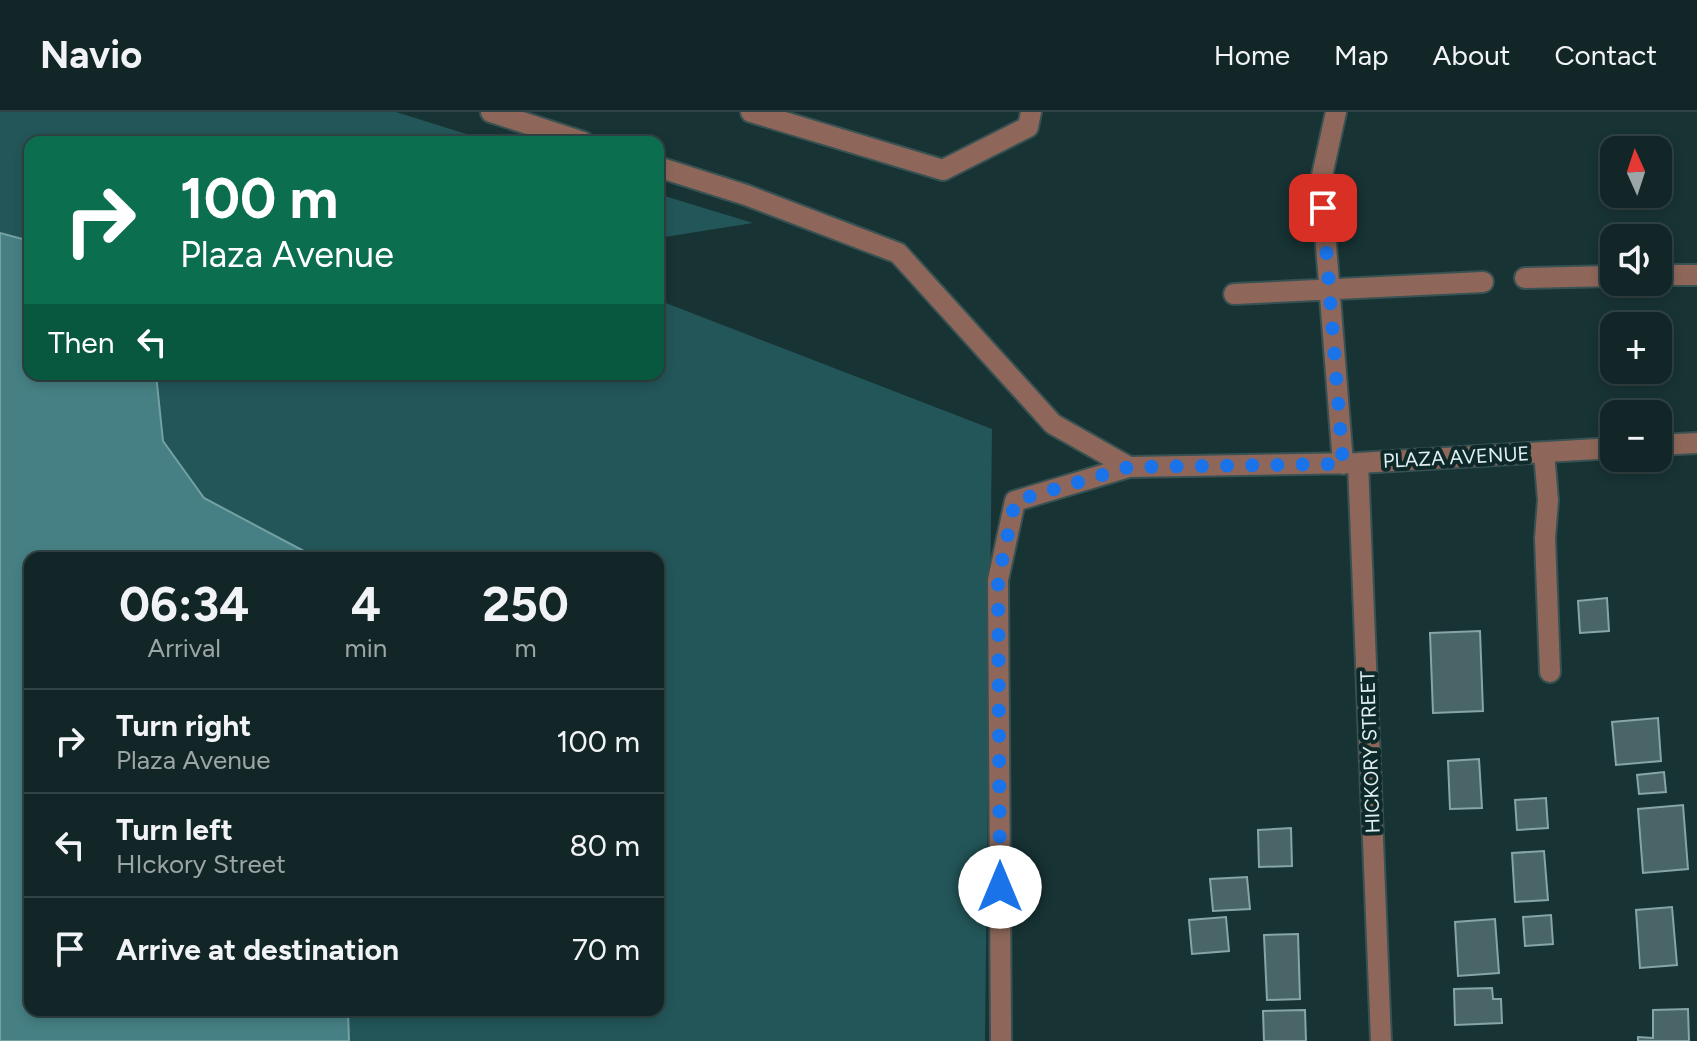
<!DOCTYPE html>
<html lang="en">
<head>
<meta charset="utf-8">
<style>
	body { margin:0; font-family:Figtree,sans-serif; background:#1f3233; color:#f1f3f6; height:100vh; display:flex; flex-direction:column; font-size:30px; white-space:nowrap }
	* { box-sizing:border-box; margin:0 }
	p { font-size:26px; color:#9ca5a7 }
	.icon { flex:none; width:44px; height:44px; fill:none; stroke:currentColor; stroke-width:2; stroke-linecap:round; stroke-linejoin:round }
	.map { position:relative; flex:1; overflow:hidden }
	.side { position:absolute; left:24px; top:440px; width:640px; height:464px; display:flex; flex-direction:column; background:#122627; border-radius:16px; box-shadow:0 4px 12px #0003,0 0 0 2px #314344 }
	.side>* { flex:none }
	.banner { position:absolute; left:24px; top:24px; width:640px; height:244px; border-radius:16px; box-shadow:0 4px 12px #0003,0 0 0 2px #314344; background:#0b6e4f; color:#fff; overflow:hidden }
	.needle { width:52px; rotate:357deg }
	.fabs { position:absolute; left:1600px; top:24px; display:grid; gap:16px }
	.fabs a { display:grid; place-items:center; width:72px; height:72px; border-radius:16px; background:#122627; box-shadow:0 4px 12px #0003,0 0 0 2px #314344; font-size:40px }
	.pin { position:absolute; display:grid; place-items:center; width:68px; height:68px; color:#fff; margin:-34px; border-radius:16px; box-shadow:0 4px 12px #0006 }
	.me { position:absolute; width:88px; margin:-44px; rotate:0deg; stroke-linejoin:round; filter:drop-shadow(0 0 6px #0008) }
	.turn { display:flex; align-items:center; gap:28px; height:168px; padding:0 24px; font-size:36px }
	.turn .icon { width:104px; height:104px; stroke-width:2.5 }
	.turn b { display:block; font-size:56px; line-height:68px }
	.then { display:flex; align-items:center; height:76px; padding:0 24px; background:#0003; gap:16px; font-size:30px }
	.eta { display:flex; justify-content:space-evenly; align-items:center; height:136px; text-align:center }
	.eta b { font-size:48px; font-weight:700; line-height:56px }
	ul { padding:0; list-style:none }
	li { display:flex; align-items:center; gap:24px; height:104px; padding:0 24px; border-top:2px solid #314344 }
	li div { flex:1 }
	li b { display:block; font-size:30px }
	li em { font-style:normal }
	header { display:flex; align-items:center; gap:48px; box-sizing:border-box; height:112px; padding:0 40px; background:#122627; border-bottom:2px solid #314344 }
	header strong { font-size:38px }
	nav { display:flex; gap:44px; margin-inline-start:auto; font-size:28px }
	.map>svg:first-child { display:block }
	.green { fill:#235659 }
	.water { fill:#468084; stroke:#74a1a4; stroke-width:2 }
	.building { fill:#496567; stroke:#87a4a6; stroke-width:2 }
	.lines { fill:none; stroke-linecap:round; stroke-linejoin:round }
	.minor-casing { stroke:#385152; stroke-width:24 }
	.minor { stroke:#8e675a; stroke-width:20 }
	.route { stroke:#1a73e8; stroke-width:14; stroke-dasharray:0 25.2 }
	.labels { text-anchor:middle; stroke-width:8; stroke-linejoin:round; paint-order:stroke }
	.street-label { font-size:20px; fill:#e0eff0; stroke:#0e292a }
</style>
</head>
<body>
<header>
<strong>Navio</strong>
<nav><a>Home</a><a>Map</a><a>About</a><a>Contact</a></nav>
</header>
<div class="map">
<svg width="1697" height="929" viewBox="0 0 1697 929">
	<rect width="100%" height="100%" fill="#183334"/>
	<path class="green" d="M 0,0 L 396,0 L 492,30 L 30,30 L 30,129 L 0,121 Z
		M 658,82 L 753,111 L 658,126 Z
		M 658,188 L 992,317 L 985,929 L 349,929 L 348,898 L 658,898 L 658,446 L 317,446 L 204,386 L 163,329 L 156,262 L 658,262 Z"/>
	<path class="water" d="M 0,121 L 30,129 L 30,262 L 156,262 L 163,329 L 204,386 L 317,446 L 30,446 L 30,898 L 348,898 L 349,929 L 0,929 Z"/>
	<path class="building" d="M 1607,486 L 1609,519 L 1580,521 L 1578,489 Z
		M 1480,519 L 1483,599 L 1433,601 L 1430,521 Z
		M 1658,606 L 1661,649 L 1616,653 L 1612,610 Z
		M 1479,647 L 1482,696 L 1450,697 L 1448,649 Z
		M 1664,660 L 1666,680 L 1639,682 L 1637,663 Z
		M 1546,686 L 1548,716 L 1517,718 L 1515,688 Z
		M 1683,693 L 1688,757 L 1643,761 L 1638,697 Z
		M 1291,716 L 1292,754 L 1259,755 L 1258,718 Z
		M 1544,739 L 1548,788 L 1515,790 L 1512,741 Z
		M 1247,765 L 1250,797 L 1213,799 L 1210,767 Z
		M 1672,795 L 1677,853 L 1640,856 L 1636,798 Z
		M 1551,803 L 1553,832 L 1525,834 L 1523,805 Z
		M 1226,805 L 1229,839 L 1192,842 L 1189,808 Z
		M 1495,807 L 1499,861 L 1458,864 L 1455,810 Z
		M 1298,822 L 1300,887 L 1267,888 L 1264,823 Z
		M 1492,876 L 1493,887 L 1501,887 L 1502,911 L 1455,913 L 1454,877 Z
		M 1688,897 L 1689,929 L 1638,929 L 1638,925 L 1653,926 L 1653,898 Z
		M 1305,898 L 1306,929 L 1264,929 L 1263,899 Z"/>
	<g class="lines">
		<defs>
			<path id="minor" d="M 491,0 L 583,30
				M 751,0 L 943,58 L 1028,15 L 1031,0
				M 1336,0 L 1321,68 L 1343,352
				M 658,55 L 746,83 L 898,141 L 1053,312 L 1129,355
				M 1658,163 L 1697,163
				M 1525,166 L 1614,164
				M 1234,182 L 1483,170
				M 1658,333 L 1697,331
				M 1544,340 L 1548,388 L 1545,426 L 1550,560
				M 1358,351 L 1381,929
				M 1001,929 L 998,468 L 1015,389 L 1129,355 L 1358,351 L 1614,336"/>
		</defs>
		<use href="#minor" class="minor-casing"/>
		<use href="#minor" class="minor"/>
	</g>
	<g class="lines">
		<path class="route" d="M 1000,775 L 998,468 L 1015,389 L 1129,355 L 1343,352 L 1323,96"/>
	</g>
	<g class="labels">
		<g class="street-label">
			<text transform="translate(1456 345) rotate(-3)" y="7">PLAZA AVENUE</text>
			<text transform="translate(1370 640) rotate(-92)" y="7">HICKORY STREET</text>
		</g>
	</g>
</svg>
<div class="fabs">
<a><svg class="needle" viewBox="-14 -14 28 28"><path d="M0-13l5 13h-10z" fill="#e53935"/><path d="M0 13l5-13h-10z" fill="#9ca5a7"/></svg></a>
<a><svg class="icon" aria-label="sound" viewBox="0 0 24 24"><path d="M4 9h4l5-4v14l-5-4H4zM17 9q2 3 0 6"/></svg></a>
<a>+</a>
<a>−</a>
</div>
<div class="pin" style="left:1323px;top:96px;background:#d93025"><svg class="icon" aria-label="arrive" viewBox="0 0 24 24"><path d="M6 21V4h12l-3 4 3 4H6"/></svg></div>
<svg class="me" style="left:1000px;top:775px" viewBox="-20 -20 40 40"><circle r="19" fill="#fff"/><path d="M0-13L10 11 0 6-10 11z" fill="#1a73e8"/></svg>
<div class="banner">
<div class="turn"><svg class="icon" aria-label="right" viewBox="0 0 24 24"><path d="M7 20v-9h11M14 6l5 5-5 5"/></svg><div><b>100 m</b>Plaza Avenue</div></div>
<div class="then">Then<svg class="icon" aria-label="left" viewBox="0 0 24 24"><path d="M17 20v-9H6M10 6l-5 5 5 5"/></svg></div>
</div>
<section class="side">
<div class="eta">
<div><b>06:34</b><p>Arrival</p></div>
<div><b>4</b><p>min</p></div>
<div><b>250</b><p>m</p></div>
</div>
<ul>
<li><svg class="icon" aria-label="right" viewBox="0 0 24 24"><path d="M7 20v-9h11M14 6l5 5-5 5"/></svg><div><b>Turn right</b><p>Plaza Avenue</p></div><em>100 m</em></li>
<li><svg class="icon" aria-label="left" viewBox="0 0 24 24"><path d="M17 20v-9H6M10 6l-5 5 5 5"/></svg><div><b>Turn left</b><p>HIckory Street</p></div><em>80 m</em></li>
<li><svg class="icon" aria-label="arrive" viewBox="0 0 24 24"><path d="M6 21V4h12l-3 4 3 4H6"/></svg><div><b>Arrive at destination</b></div><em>70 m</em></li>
</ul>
</section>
</div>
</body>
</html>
